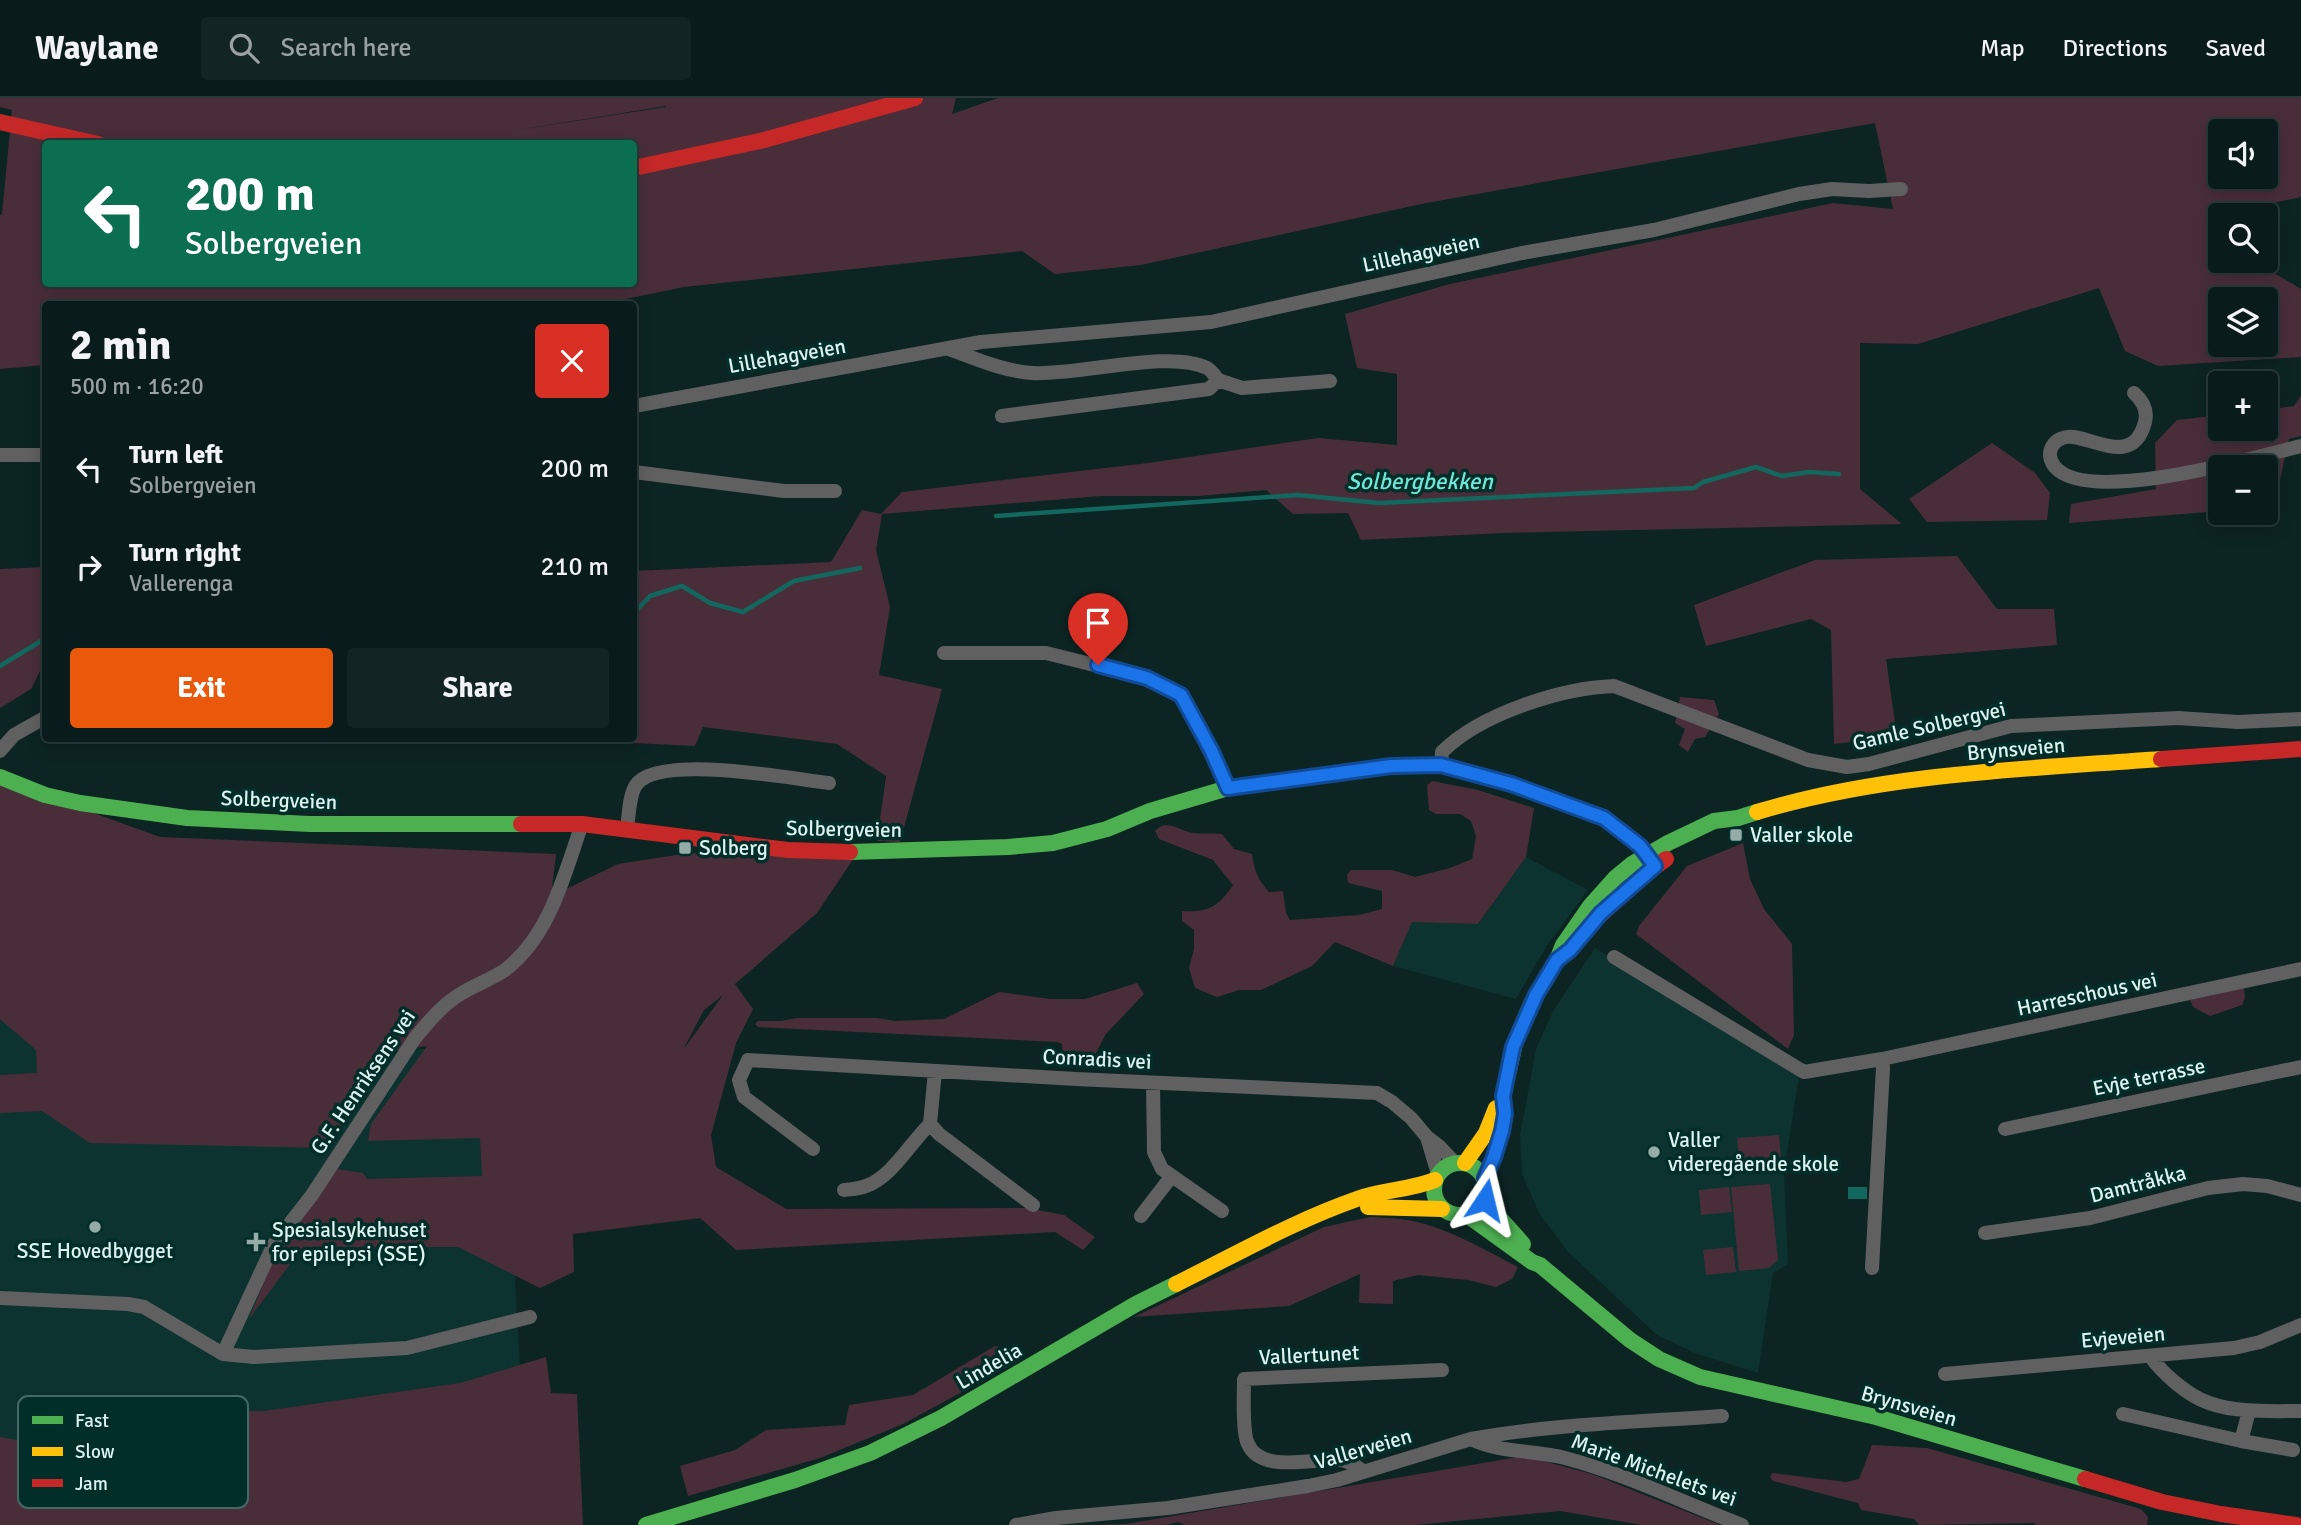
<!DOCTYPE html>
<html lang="en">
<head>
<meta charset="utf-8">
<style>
	body { margin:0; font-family:Signika,sans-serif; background:#122423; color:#f1f3f6; height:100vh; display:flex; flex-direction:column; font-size:26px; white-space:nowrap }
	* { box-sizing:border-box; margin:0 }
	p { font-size:23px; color:#99a1a2 }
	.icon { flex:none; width:38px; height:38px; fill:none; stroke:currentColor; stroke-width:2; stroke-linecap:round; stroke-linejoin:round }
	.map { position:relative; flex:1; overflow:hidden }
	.side { position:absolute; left:42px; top:203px; width:595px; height:441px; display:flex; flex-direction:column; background:#091b1a; border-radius:7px; box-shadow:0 4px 18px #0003,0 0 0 2px #293939 }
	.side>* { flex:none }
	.hud { position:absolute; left:42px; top:42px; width:595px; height:147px; border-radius:7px; box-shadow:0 4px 18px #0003,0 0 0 2px #293939; background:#0b6e4f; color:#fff; overflow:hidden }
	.tools { position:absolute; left:2208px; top:21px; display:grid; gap:14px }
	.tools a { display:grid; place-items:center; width:70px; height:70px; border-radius:7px; background:#091b1a; box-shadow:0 4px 18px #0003,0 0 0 2px #293939; font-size:35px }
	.pin { position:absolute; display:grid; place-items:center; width:60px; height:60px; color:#fff; margin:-72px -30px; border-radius:50% 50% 50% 0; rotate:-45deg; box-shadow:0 0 7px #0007 }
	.pin .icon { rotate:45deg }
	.me { position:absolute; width:77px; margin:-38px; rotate:10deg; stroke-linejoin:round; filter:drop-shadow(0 0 5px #0008) }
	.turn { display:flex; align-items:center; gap:24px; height:147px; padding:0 28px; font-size:32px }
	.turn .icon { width:91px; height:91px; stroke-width:2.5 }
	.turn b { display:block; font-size:49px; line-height:60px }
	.round { display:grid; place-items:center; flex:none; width:74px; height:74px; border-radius:7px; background:#122423 }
	.headline { display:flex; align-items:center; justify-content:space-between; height:119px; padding:0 28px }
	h1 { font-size:42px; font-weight:700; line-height:52px }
	.action { display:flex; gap:14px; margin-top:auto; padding:14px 28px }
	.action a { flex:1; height:80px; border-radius:7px; background:#ea580c; color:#fff; font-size:28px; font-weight:700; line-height:80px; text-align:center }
	.action a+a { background:#122423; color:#f1f3f6 }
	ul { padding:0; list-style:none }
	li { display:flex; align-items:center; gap:21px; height:98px; padding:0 28px }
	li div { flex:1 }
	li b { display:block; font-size:26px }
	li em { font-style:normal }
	header { display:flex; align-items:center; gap:42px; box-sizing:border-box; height:98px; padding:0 35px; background:#091b1a; border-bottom:2px solid #293939 }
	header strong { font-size:33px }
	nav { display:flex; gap:38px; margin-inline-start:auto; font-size:24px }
	.search { width:490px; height:63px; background:#122423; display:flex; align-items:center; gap:18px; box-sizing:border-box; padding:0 24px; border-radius:7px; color:#99a1a2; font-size:26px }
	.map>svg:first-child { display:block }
	.built { fill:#0c332f }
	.green { fill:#492e39; fill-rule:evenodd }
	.water { fill:#12675e }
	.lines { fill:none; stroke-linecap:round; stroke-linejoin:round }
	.stream { stroke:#12675e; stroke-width:4.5 }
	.street { stroke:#616061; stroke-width:14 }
	.fast { stroke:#4caf50; stroke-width:16 }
	.slow { stroke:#ffc107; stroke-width:16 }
	.jam { stroke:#c62828; stroke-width:16 }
	.route-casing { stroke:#114b97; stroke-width:18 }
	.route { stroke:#1a73e8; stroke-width:12 }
	.poi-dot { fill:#94aba7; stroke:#022e2a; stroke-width:2.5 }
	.labels { text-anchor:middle; stroke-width:7; stroke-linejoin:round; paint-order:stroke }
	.street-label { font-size:21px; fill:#ddf3ef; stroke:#022e2a }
	.poi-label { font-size:21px; fill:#ddf3ef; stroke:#022e2a; text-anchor:start }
	.water-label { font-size:23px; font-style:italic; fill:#6fe7d8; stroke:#022e2a }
	.key { fill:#022e2a; stroke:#446965; stroke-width:2 }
	.key-label { font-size:19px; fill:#ddf3ef }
</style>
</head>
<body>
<header>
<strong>Waylane</strong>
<div class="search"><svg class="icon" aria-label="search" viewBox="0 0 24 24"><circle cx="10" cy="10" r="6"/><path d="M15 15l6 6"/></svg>Search here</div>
<nav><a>Map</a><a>Directions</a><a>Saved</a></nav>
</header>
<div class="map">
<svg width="2301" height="1427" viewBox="0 0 2301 1427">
	<rect width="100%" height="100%" fill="#0c2422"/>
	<path class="built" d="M 1526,759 L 1588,792 L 1546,849 L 1516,901 L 1393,868 L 1412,824 L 1478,826 Z
		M 1595,850 L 1799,978 L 1784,1074 L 1788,1166 L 1773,1175 L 1758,1275 L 1697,1256 L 1657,1237 L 1568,1154 L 1539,1115 L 1522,1076 L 1520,1037 L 1536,951 L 1552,915 Z
		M 0,897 L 503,961 L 523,1326 L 0,1380 Z"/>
	<path class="green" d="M 0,0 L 956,0 L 952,16 L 998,0 L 2301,0 L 2301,99 L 2206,120 L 2221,135 L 2221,163 L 2254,163 L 2301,191 L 2301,259 L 2158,268 L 2125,253 L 2099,190 L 1918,246 L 1860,245 L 1860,391 L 1902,426 L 1502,435 L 1361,442 L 1348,415 L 1293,416 L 1266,392 L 1199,398 L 1101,398 L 882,416 L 876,452 L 890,509 L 879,577 L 942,591 L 900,744 L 877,743 L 886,678 L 837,646 L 703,629 L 695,648 L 552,641 L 634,640 L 634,473 L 831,464 L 862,412 L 881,416 L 902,394 L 1148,365 L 1318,340 L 1397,347 L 1397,276 L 1357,270 L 1345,216 L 1450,186 L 1833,105 L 1893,111 L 1875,25 L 1421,106 L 1141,167 L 1055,176 L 1022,153 L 684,189 L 601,206 L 46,206 L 45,267 L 0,271 L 0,117 L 2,116 L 12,12 L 0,9 ZM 666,8 L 666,9 L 511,33 ZM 2221,33 L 2266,33 L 2266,79 L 2221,79 ZM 46,46 L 634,46 L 634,186 L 46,186 ZM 2221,201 L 2266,201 L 2266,247 L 2221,247 Z
		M 2301,298 L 2301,338 L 2289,341 L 2274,409 L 2266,409 L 2266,369 L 2221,369 L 2221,413 L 2069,425 L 2071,406 L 2156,391 L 2155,345 L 2177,322 L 2221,317 L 2221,331 L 2266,331 L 2266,312 L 2294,308 Z
		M 1992,345 L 2035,375 L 2050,395 L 2047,422 L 1927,424 L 1909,401 Z
		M 1957,458 L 1997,511 L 2054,511 L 2057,547 L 1886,561 L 1897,639 L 1834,646 L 1831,532 L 1811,521 L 1706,548 L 1694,507 L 1815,462 Z
		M 46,469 L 45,563 L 31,591 L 0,610 L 0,471 Z
		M 1680,599 L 1714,602 L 1719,616 L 1705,639 L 1695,641 L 1688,654 L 1679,647 L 1685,631 L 1675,625 Z
		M 0,681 L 160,739 L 556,756 L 552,790 L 564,792 L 618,766 L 689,755 L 854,760 L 817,815 L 735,886 L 753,911 L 736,945 L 711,1037 L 716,1069 L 786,1111 L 1027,1110 L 1064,1117 L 1095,1139 L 1083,1152 L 1055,1134 L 736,1152 L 700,1120 L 573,1136 L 574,1174 L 540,1190 L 458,1149 L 303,1149 L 249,1221 L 273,1162 L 337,1071 L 363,1075 L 367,1081 L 482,1078 L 480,1040 L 368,1043 L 371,1026 L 427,948 L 391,953 L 328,1050 L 90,1045 L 42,1013 L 0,1015 L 0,977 L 37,975 L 36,952 L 0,921 ZM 723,897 L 683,952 L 704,912 Z
		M 1432,683 L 1478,692 L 1534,710 L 1526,759 L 1478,826 L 1412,824 L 1393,868 L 1335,844 L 1312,868 L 1261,892 L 1239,892 L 1217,899 L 1195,890 L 1189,870 L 1194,851 L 1194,832 L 1182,823 L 1182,813 C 1208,815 1219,808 1233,787 L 1213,762 L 1159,741 L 1155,733 C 1167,720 1179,733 1193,735 C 1202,736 1213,735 1222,736 L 1234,751 L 1252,756 C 1254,772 1258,782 1269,794 L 1283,793 L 1286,815 L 1290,822 L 1359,817 L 1382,811 L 1382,793 L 1348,785 L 1347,777 L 1351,772 L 1392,772 L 1415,779 L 1450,770 L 1472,761 L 1476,738 L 1471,723 L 1460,716 L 1436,716 L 1429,712 L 1427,687 Z
		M 1743,745 L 1750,781 L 1764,811 L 1792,846 L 1794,937 L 1788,951 L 1636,836 L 1639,828 L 1687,768 Z
		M 1137,885 L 1144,896 L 1106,936 L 1088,970 L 1071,970 L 1063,962 L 1062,946 L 1058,944 L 758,929 L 755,926 L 758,923 L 781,923 L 797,920 L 877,920 L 895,923 L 944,921 L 999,894 L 1050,901 L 1085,901 Z
		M 2244,890 L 2245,900 L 2242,907 L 2210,918 L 2193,909 L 2190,902 Z
		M 1779,1037 L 1781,1060 L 1739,1063 L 1737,1040 Z
		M 1770,1086 L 1778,1162 L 1769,1170 L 1739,1173 L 1731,1089 Z
		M 1729,1089 L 1732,1114 L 1701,1117 L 1699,1092 Z
		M 1370,1119 C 1384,1120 1399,1120 1413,1123 C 1452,1132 1483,1151 1518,1169 L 1512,1181 L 1496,1189 L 1468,1182 L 1418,1177 L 1393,1183 L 1393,1206 L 1359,1205 L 1360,1176 L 1289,1208 L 1134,1219 L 1324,1129 Z
		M 1733,1149 L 1736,1174 L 1706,1177 L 1703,1152 Z
		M 995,1248 C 1004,1249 1018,1252 1019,1263 L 903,1326 L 820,1360 L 688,1398 L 680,1368 L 735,1352 L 766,1332 L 845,1327 L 849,1307 L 913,1297 Z
		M 546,1259 L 551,1295 L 577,1296 L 583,1427 L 0,1427 L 0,1339 L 80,1353 L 166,1339 L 188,1314 L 264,1313 L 460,1285 Z
		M 1872,1347 L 1927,1350 L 2141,1411 L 2148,1419 L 2147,1427 L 2036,1427 L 2034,1425 L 1919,1427 L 1914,1421 L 1861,1412 L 1858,1405 L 1773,1383 L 1770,1379 L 1772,1375 L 1846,1384 L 1859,1381 Z
		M 1524,1358 L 1592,1376 L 1720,1427 L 1642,1427 L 1560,1413 L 1415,1427 L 1185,1427 L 1178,1424 L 1165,1427 L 1087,1427 L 1126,1426 Z"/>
	<path class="water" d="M 1848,1089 L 1867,1089 L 1867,1101 L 1848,1101 Z"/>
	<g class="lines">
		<path class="stream" d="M 996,418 L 1298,397 L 1379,405 L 1694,390 L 1703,384 L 1756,369 L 1782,378 L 1809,374 L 1839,376
			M 634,515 L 650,498 L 682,488 L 710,505 L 743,514 L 794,483 L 860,470
			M 0,568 L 46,540"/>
		<path class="street" d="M 949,251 C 976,261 1003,273 1032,275 C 1078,278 1169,251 1207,270 C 1211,272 1215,278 1218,282 L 1209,291 L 1002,318
			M 1218,282 L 1242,290 L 1330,283
			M 2134,295 C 2143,303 2148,312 2145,324 C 2134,367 2098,342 2073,339 C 2054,337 2043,355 2055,369 C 2088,408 2256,359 2301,348
			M 634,308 L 981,244 L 1211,224 L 1522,155 L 1654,132 L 1799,96 L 1832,91 L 1869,93 L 1901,91
			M 0,357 L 46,357
			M 634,374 L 784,393 L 835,393
			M 944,555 L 1046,555 L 1147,580 L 1181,597 L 1228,690
			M 0,653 L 14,637 L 46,619
			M 1441,667 L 1442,654 C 1480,616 1561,590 1614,588 L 1808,662 L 1847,669 L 1869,666 L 2011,628 L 2178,620 L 2238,624 L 2301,621
			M 627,730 C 629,718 629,697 636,687 C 658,655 793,681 829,685
			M 1614,859 L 1804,974 L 1882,961 L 2301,871
			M 935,973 L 930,1026 L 939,1036 L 1033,1107
			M 1153,985 L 1154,1054 L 1162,1071 L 1222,1113
			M 2005,1031 L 2301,969
			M 1427,1039 L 1438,1076
			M 813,1051 L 744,999 L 739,982 L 748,962 L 1076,981 L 1377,995 L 1392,1004 L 1411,1020 L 1427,1039 L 1439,1048 L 1455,1065
			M 844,1092 C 851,1091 859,1091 866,1088 C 891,1080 911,1044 930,1026
			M 1141,1118 L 1171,1079
			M 1985,1135 L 2090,1120 L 2208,1090 L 2243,1086 L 2267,1088 L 2301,1097
			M 1872,1170 L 1883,970 L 1882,961
			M 0,1200 L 128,1206 L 144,1209 L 223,1256
			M 530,1219 L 407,1250 L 254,1259 L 223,1256 L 274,1146 L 312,1097 L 415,940 C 429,923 443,906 462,895 C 475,887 492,881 505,872 C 550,838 564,777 582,726
			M 2150,1258 C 2162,1275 2188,1298 2209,1305 C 2237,1315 2271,1313 2301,1313
			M 1945,1276 L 2234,1250 L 2260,1244 L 2301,1227
			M 2123,1316 L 2241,1343 L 2249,1313
			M 1471,1341 C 1499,1355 1535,1352 1565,1360 C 1626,1376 1684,1405 1742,1427
			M 2241,1343 L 2293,1352
			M 1363,1373 C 1356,1368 1348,1362 1339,1362 C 1314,1360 1261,1376 1248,1346 C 1242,1334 1244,1297 1244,1281 L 1442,1272
			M 1016,1427 L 1056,1420 L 1168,1410 L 1308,1388 L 1337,1382 L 1471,1341 C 1553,1326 1638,1324 1722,1318"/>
		<path class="fast" d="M 0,679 L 45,697 L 80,705 L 187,720 L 310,726 L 521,726
			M 850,754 L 1008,749 L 1053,745 L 1107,731 L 1150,713 L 1228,690 L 1259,686
			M1434 1091a26 26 0 1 1 52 0a26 26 0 1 1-52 0Z
			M 1484,1080 L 1494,1059 L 1502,1033 L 1505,1016 L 1503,998 L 1516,941 L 1532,904 L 1557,862 L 1563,847 L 1590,808 L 1615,780 L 1632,766 L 1668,745 L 1714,723 L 1738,720 L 1757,714
			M 1487,1095 L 1498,1118 L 1523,1146
			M 1467,1117 L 1532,1164 L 1540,1167 L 1630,1242 L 1659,1261 L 1700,1279 L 1876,1319 L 2085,1381
			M 646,1427 L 795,1382 L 870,1355 L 941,1320 L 1136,1206 L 1176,1186"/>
		<path class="slow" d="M 1259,686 L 1391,668 L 1441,667 L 1511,686 L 1604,720 L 1640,748 L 1655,767
			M 1757,714 C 1885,675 2027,671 2161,661
			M 1465,1065 L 1486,1035 L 1496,1010
			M 1368,1109 L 1442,1111
			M 1176,1186 C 1235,1157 1294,1123 1357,1101 C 1382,1092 1410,1092 1435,1082"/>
		<path class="jam" d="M 0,24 L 98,46
			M 634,70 L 764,42 L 915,0
			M 2161,661 L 2301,651
			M 521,726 L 582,726 L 788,752 L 850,754
			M 1596,821 L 1644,777 L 1666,761
			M 2085,1381 L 2162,1404 L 2221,1416 L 2296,1427"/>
	</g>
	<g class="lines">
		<defs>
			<path id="route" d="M 1098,567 L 1147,580 L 1181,597 L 1211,652 L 1228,690 L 1391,668 L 1441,667 L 1511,686 L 1604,720 L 1640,748 L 1655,768 L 1601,815 L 1570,852 L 1557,862 L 1536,897 L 1513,949 L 1503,998 L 1505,1016 L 1502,1033 L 1494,1059 L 1485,1080 L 1487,1088 L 1485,1102"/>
		</defs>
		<use href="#route" class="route-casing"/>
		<use href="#route" class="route"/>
	</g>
	<g class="poi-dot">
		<rect x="1729" y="730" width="14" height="14" rx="3.5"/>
		<rect x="678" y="743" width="14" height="14" rx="3.5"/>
		<circle cx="1654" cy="1054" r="7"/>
		<circle cx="95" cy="1129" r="7"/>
		<path d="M252.5 1133.5h7v7h7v7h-7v7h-7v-7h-7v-7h7z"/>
	</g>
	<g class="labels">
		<g class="street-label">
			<text transform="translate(1421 155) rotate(-12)" y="7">Lillehagveien</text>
			<text transform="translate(787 258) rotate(-10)" y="7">Lillehagveien</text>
			<text transform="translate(1929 628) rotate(-13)" y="7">Gamle Solbergvei</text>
			<text transform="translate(2016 651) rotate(-5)" y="7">Brynsveien</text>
			<text transform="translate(279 702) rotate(2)" y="7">Solbergveien</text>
			<text transform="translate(844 731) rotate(1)" y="7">Solbergveien</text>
			<text transform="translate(2087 896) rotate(-12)" y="7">Harreschous vei</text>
			<text transform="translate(1097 961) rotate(3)" y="7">Conradis vei</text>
			<text transform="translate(2149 979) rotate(-12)" y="7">Evje terrasse</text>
			<text transform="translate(363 984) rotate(-56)" y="7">G.F. Henriksens vei</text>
			<text transform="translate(2138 1086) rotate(-14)" y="7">Damtråkka</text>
			<text transform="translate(2123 1239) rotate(-5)" y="7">Evjeveien</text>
			<text transform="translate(1309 1257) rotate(-3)" y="7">Vallertunet</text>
			<text transform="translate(989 1268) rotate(-30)" y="7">Lindelia</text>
			<text transform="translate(1909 1308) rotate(16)" y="7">Brynsveien</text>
			<text transform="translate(1363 1351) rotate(-16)" y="7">Vallerveien</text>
			<text transform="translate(1654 1372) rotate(20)" y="7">Marie Michelets vei</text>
		</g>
		<g class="poi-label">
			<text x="1750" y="744">Valler skole</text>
			<text x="699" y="757">Solberg</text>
			<text x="1668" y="1049">Valler<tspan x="1668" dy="24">videregående skole</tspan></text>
			<text x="272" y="1139">Spesialsykehuset<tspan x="272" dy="24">for epilepsi (SSE)</tspan></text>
			<text x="95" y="1160" text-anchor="middle">SSE Hovedbygget</text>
		</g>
		<g class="water-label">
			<text x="1420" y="391">Solbergbekken</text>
		</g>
	</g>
	<rect x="18" y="1298" width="230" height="112" rx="10" class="key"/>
	<rect x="32" y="1318" width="31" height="8" fill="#4caf50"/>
	<rect x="32" y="1349" width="31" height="9" fill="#ffc107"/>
	<rect x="32" y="1381" width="31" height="8" fill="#c62828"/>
	<g class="key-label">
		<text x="75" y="1329">Fast</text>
		<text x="75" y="1360">Slow</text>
		<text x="75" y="1392">Jam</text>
	</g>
</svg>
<div class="tools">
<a><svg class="icon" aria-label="sound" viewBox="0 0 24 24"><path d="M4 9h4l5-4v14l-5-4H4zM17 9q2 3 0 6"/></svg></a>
<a><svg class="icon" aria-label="search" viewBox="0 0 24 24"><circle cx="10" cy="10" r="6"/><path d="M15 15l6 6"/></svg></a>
<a><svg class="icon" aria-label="layers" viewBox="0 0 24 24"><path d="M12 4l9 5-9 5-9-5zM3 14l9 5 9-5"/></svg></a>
<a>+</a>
<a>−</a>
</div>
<div class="pin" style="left:1098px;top:567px;background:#d93025"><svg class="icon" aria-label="arrive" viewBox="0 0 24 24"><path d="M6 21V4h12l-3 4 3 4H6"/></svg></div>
<svg class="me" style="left:1485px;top:1102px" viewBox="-20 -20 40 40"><path d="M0-17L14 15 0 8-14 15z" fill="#1a73e8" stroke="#fff" stroke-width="4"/></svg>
<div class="hud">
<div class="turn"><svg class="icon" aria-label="left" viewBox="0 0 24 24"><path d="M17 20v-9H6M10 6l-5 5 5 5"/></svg><div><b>200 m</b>Solbergveien</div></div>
</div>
<section class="side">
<div class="headline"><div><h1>2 min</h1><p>500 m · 16:20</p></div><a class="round" style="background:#d93025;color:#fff"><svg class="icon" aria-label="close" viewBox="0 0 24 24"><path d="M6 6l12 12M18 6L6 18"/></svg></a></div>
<ul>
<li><svg class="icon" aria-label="left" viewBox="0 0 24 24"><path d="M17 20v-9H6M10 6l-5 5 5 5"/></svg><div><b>Turn left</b><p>Solbergveien</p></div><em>200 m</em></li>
<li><svg class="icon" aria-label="right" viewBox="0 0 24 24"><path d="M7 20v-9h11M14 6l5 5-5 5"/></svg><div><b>Turn right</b><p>Vallerenga</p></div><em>210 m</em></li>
</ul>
<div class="action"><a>Exit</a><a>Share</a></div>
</section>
</div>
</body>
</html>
